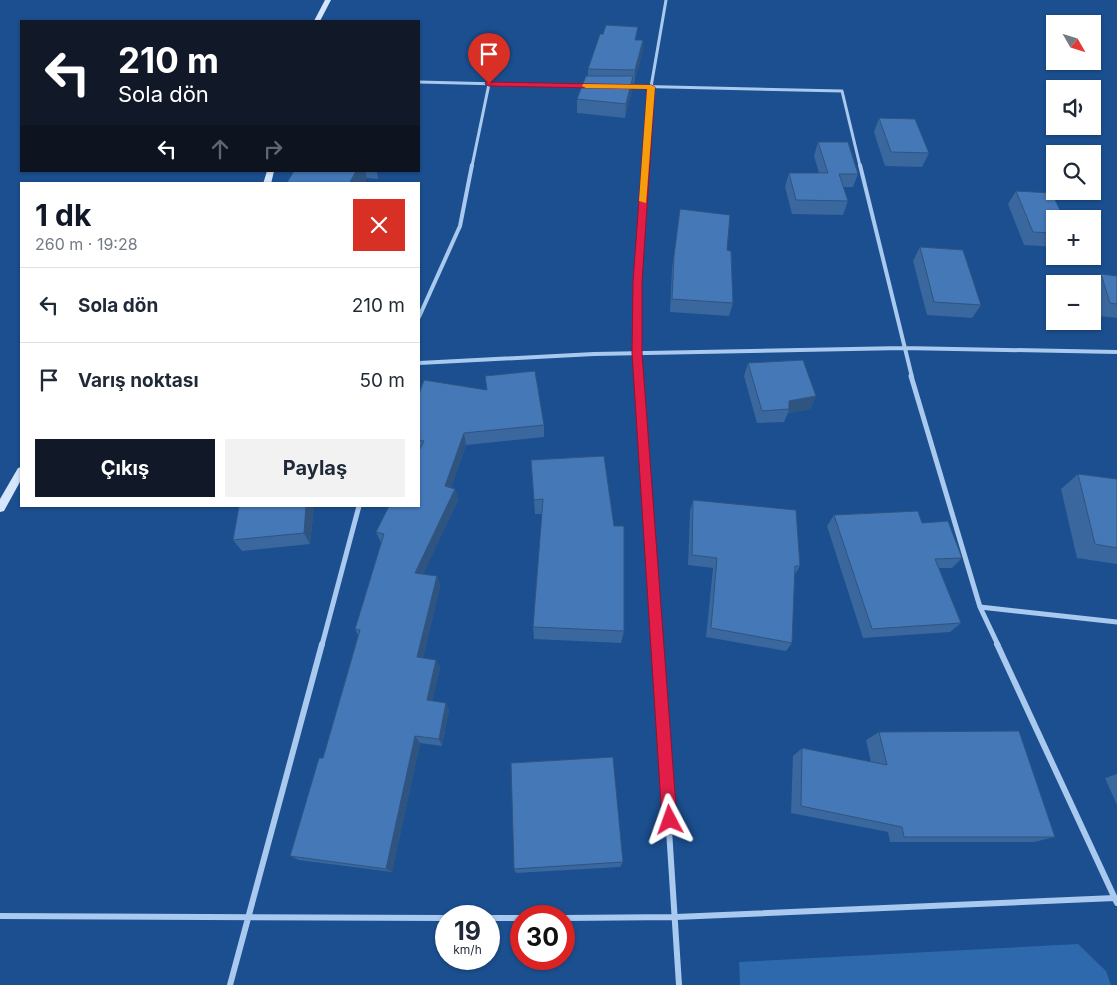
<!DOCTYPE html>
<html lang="tr">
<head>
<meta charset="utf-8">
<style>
	body { margin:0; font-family:Inter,sans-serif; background:#f2f2f3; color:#1f2937; height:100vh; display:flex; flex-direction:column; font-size:19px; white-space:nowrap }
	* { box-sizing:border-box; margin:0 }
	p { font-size:16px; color:#747a83 }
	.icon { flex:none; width:28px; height:28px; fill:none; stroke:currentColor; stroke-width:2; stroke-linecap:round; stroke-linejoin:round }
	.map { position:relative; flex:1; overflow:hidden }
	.details { position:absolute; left:20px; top:182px; width:400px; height:325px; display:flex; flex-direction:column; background:#fff; border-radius:0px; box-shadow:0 1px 4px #0004 }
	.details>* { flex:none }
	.top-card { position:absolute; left:20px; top:20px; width:400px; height:152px; border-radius:0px; box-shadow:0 1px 4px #0004; background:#111827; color:#fff; overflow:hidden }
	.needle { width:32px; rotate:129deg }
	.tools { position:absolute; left:1046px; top:15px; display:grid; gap:10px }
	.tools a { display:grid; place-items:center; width:55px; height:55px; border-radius:0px; background:#fff; box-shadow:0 1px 4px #0004; font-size:25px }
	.speed { position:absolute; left:435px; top:905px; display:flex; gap:10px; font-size:25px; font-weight:700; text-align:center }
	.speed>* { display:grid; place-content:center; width:65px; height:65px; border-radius:50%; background:#fff; box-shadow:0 1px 4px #0004; line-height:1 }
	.speed small { font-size:12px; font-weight:400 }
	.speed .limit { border:8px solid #d22; background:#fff; color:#111 }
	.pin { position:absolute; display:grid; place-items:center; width:42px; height:42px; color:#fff; margin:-51px -21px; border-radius:50% 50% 50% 0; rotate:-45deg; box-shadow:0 0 5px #0007 }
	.pin .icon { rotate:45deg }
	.me { position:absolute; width:55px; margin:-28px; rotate:356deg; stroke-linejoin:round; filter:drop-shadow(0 0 4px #0008) }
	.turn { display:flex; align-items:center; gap:18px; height:105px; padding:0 15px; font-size:22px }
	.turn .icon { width:65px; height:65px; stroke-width:2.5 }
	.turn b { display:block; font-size:35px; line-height:42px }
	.lanes { display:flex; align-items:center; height:48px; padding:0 15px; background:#0003; justify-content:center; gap:25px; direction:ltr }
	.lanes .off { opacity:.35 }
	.round { display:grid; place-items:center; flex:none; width:52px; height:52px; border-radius:0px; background:#f2f2f3 }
	.overview { display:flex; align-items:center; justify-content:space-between; height:85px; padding:0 15px }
	h1 { font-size:30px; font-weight:700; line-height:38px; color:#111827 }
	.cta { display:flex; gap:10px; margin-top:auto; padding:10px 15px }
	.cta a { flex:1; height:58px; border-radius:0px; background:#111827; color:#fff; font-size:20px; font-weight:700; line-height:58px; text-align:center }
	.cta a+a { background:#f2f2f3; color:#1f2937 }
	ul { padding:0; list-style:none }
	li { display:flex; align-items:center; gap:15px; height:75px; padding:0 15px; border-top:1px solid #e0e1e3 }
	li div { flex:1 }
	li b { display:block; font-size:19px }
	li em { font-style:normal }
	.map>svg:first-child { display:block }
	.green { fill:#2e69ad }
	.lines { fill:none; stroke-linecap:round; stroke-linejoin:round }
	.street-far3 { stroke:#a9c9ee; stroke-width:3 }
	.street-far2 { stroke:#a9c9ee; stroke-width:4 }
	.street-far1 { stroke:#a9c9ee; stroke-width:5 }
	.street { stroke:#a9c9ee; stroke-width:6 }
	.secondary { fill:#d6e6fa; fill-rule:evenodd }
	.wall { fill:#3a679d }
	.shaded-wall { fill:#305480 }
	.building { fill:#4478b7; stroke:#305480 }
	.route { fill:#e11d48; stroke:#92132f }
	.slow { fill:#f59e0b }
</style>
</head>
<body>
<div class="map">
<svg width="1117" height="985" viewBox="0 0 1117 985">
	<rect width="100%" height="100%" fill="#1b4f8f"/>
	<path class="green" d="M 1078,944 L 1106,971 L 1111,985 L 740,985 L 739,962 Z"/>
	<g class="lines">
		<path class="street-far3" d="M 419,82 L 588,86
			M 626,86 L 842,91 L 860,166
			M 472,166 L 489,84
			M 646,166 L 651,87 L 666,0"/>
		<path class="street-far2" d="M 860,165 L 912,377
			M 419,317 L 460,226 L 472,165
			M 419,363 L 594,354 L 903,348 L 1117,352
			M 639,377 C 634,307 641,236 646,165"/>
		<path class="street-far1" d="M 639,376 L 657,645
			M 911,376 L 980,607 L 998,645
			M 980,607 L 1117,622
			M 322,645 L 359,506"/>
		<path class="street" d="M 657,644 L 679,985
			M 997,644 L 1117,903
			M 0,916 L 446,918
			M 489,918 L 521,918
			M 564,918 L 676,917 L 1115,898
			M 230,985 L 322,644"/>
		<path class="secondary" d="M 325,0 L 331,0 L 320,21 L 314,21 Z
			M 267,171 L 274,171 L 271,184 L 263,184 Z
			M 21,467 L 21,480 L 4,511 L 0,512 L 0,499 L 18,468 Z"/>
	</g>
	<path class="wall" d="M 637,40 L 643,40 L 642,54 L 634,83 L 633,83 L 632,90 L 625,118 L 577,113 L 577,99 L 588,76 L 588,69 Z
		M 879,118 L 929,153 L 922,167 L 885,166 L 874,132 Z
		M 818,142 L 858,174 L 853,187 L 843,187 L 848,201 L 843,215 L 792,214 L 785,187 L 789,173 L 819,173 L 814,156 Z
		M 294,171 L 377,171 L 378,179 L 367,178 Z
		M 1016,191 L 1055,219 L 1055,247 L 1024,245 L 1008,204 Z
		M 680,209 L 727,250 L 733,303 L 729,316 L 670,312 L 672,269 Z
		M 920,247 L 981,305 L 972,318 L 927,315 L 913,261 Z
		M 1101,274 L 1117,276 L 1117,318 L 1099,316 L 1092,295 L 1092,284 Z
		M 748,363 L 816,396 L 810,409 L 788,413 L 784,422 L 757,423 L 744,376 Z
		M 419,394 L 544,425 L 544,437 L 466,445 L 451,488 L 455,489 L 458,500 L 423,574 L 437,576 L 440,586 L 423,658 L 436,660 L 440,668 L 432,701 L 446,703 L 449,710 L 442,746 L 420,743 L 392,872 L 299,860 L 290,856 L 323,758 L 358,635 L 355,629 L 381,543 L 376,532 L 419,506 Z
		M 531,460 L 624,631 L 621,643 L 534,639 L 533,627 L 542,514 L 535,514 Z
		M 1078,474 L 1117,479 L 1117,564 L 1077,558 L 1061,489 Z
		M 693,500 L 800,566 L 794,576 L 792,643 L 786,651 L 706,637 L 713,568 L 688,565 L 690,511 Z
		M 239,506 L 314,506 L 310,544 L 242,551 L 233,540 Z
		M 834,515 L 922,523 L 962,558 L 952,568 L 939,568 L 961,623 L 950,632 L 863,638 L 827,526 Z
		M 879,732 L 1055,837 L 1034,842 L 890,842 L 888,832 L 791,813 L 793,756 L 802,748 L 871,762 L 866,740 Z
		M 1117,774 L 1117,805 L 1105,778 Z
		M 623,862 L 620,867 L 516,873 L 514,869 Z"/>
	<path class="shaded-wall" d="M 643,40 L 642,54 L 634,83 L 635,70 Z
		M 633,76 L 632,90 L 625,118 L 626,104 Z
		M 356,171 L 365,171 L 367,178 L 364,184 L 349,184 Z
		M 816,396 L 810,409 L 788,413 L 789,409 L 789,401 Z
		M 464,433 L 466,445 L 448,498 L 445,486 Z
		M 455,489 L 458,500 L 419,583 L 415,573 Z
		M 306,506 L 314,506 L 310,544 L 304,533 Z
		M 437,576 L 440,586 L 421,666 L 417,657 Z
		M 436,660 L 440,668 L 431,708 L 427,700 Z
		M 446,703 L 449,710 L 442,746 L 439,739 Z
		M 415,736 L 420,743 L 392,872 L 386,869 Z"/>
	<path class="building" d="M 606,25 L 638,27 L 635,40 L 643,40 L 635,70 L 588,69 L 600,34 L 603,34 Z
		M 586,76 L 633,76 L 626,104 L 577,99 Z
		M 879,118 L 915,119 L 929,153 L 891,152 Z
		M 818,142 L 848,142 L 858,174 L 839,174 L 848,201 L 796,200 L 789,173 L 828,173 Z
		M 294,171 L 356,171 L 349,184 L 286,184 Z
		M 1016,191 L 1052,193 L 1064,219 L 1055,219 L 1055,233 L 1033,232 Z
		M 680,209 L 730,215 L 727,250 L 731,251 L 733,303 L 672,299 L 674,256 Z
		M 920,247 L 963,250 L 981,305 L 934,302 Z
		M 1101,274 L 1117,276 L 1117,304 L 1110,303 Z
		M 803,360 L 816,396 L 789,401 L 789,409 L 762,411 L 748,363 Z
		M 535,371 L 544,425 L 464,433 L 445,486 L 455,489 L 415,573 L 437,576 L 417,657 L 436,660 L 427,700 L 446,703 L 439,739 L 415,736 L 386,869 L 290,856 L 319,758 L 323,758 L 360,630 L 355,629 L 384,534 L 376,532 L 389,506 L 419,506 L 419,451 L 424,441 L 419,440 L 419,394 L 424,380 L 487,390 L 485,376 Z
		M 604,456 L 614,526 L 624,526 L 624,631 L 533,627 L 543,499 L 534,500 L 531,460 Z
		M 1078,474 L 1117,479 L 1117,548 L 1095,544 Z
		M 693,500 L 796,510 L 800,566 L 795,566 L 792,643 L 711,628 L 717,558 L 692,555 Z
		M 239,506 L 306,506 L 304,533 L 233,540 Z
		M 918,511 L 922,523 L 948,521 L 962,558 L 935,559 L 961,623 L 872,629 L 834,515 Z
		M 1019,731 L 1055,837 L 904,837 L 902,827 L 801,806 L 802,748 L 887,765 L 879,732 Z
		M 613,757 L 623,862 L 514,869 L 511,763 Z"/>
	<path class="route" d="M 486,82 L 651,85 L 655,87 L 642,282 L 642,353 L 677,820 L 675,825 L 670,827 L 664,825 L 662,820 L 632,353 L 633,282 L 647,89 L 489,86 L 485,84 Z"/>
	<path class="slow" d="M 583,84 L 651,85 L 655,87 L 646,203 L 639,201 L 647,89 L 586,88 L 582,86 Z"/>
</svg>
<div class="tools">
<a><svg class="needle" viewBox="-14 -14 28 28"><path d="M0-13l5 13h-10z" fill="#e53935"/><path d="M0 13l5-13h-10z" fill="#747a83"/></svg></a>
<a><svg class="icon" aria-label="sound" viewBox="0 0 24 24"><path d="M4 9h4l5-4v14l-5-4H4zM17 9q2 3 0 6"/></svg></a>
<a><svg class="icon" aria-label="search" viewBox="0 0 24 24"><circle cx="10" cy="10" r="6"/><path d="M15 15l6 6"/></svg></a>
<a>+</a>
<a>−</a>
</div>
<div class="speed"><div>19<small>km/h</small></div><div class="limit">30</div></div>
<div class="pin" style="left:489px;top:84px;background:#d93025"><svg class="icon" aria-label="arrive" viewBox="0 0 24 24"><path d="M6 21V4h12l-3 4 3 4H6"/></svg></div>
<svg class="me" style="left:670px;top:820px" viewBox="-20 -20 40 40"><path d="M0-17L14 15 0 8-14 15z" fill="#e11d48" stroke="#fff" stroke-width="4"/></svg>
<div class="top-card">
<div class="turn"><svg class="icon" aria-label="left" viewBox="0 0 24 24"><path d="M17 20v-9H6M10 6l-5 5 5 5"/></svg><div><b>210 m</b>Sola dön</div></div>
<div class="lanes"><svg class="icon" aria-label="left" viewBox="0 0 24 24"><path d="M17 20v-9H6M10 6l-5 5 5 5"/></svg><svg class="icon off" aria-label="ahead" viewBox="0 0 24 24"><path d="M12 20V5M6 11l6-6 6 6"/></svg><svg class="icon off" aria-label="right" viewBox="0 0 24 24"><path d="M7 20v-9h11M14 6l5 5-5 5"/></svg></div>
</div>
<section class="details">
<div class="overview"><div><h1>1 dk</h1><p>260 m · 19:28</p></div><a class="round" style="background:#d93025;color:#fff"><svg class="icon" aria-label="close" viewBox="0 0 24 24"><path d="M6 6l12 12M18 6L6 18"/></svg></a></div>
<ul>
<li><svg class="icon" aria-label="left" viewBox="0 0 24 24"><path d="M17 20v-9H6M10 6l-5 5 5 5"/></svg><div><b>Sola dön</b></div><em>210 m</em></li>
<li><svg class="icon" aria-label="arrive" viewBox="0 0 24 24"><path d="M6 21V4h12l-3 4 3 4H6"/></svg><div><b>Varış noktası</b></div><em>50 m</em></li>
</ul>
<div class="cta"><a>Çıkış</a><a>Paylaş</a></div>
</section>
</div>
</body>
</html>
